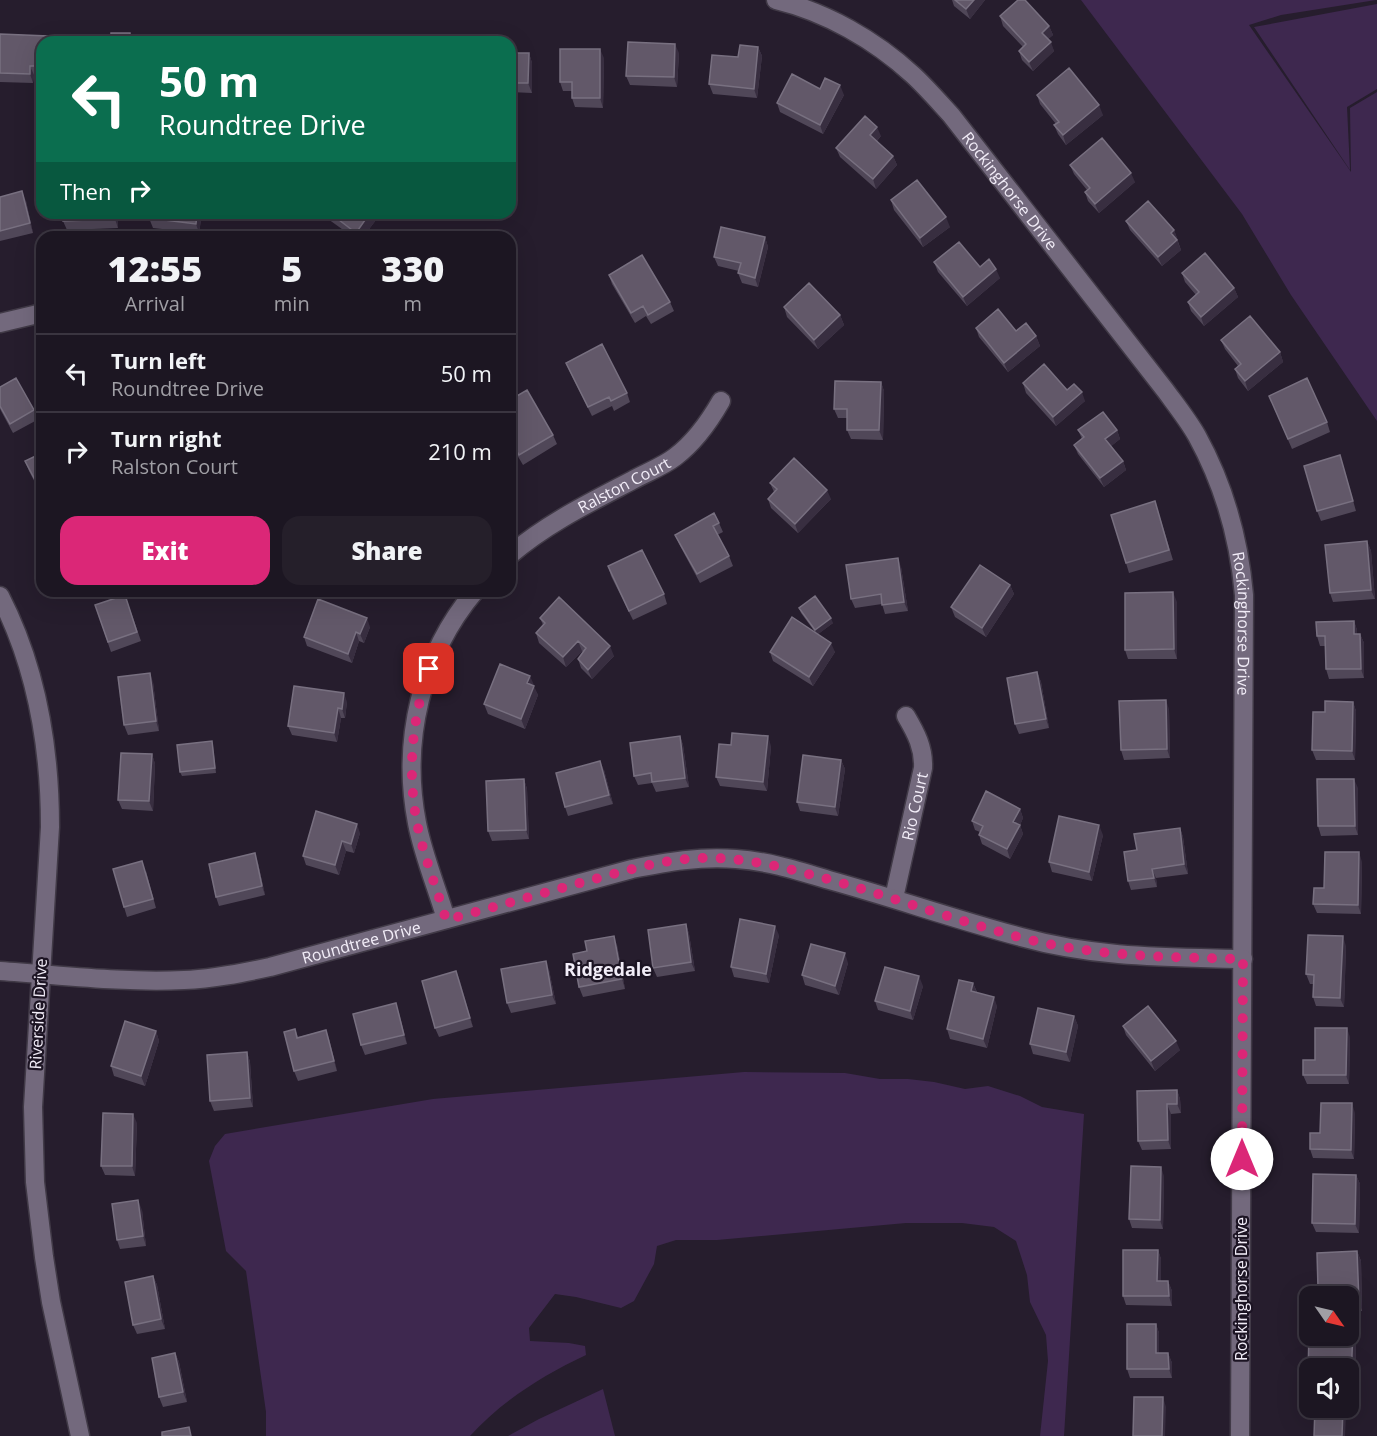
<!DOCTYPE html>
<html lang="en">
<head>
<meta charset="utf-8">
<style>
	body { margin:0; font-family:"Open Sans",sans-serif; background:#251f2a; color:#f1f3f6; height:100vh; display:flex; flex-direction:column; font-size:22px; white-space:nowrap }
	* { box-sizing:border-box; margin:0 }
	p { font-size:20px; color:#a09fa5 }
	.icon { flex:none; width:33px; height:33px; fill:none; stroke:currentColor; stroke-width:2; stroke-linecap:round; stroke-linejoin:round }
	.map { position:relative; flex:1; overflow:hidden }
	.panel { position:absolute; left:36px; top:231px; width:480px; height:366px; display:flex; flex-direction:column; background:#1c1622; border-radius:18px; box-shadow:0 6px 24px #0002,0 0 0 2px #3a3540 }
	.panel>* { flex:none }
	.guide { position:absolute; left:36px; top:36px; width:480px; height:183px; border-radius:18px; box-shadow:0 6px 24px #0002,0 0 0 2px #3a3540; background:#0b6e4f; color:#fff; overflow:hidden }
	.needle { width:39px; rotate:124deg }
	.tools { position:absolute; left:1299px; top:1286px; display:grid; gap:12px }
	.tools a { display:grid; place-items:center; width:60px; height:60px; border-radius:12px; background:#1c1622; box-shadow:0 6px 24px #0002,0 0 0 2px #3a3540; font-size:30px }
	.pin { position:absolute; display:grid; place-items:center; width:51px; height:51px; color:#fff; margin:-26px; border-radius:12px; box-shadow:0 3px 9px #0006 }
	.me { position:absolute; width:66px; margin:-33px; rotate:0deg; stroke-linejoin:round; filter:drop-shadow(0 0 4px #0008) }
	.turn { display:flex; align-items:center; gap:21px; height:126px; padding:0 24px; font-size:27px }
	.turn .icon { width:78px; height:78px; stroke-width:2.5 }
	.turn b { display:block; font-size:42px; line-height:51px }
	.then { display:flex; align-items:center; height:57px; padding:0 24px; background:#0003; gap:12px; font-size:22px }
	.eta { display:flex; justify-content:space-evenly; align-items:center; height:102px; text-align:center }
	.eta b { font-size:36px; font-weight:800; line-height:42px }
	.button { display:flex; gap:12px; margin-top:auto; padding:12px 24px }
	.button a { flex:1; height:69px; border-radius:18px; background:#db2777; color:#fff; font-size:24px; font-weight:800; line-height:69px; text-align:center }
	.button a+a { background:#251f2a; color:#f1f3f6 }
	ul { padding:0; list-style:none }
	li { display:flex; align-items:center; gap:18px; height:78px; padding:0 24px; border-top:2px solid #3a3540 }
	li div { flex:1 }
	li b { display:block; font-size:22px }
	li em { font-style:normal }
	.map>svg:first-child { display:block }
	.green { fill:#3e284f }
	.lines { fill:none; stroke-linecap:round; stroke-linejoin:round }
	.minor-casing { stroke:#413a47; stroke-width:21 }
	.minor { stroke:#73697d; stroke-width:18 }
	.wall { fill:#504758 }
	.shaded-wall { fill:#382e40 }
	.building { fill:#625869; stroke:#787080; stroke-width:1.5 }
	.route { stroke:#db2777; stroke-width:10; stroke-dasharray:0 18 }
	.labels { text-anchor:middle; stroke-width:4.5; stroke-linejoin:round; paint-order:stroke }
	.street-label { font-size:16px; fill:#f2edf8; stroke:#1c1423 }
	.neighbourhood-label { font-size:18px; font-weight:bold; fill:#f2edf8; stroke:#1c1423 }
</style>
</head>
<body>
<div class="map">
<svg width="1377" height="1436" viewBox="0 0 1377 1436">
	<rect width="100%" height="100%" fill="#261d2d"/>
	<path class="green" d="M 1081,0 L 1376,0 L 1281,15 L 1249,25 L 1351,172 L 1350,108 L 1377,92 L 1377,421 L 1291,295 L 1242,214 Z
		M 1377,4 L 1377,89 L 1347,107 L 1350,170 L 1254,27 Z
		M 744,1072 L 845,1073 L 880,1079 L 908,1079 L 934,1082 L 965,1089 L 988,1086 L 1020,1096 L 1042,1107 L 1084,1114 L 1064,1436 L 1040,1436 L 1048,1361 L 1046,1335 L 1030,1302 L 1027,1275 L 1016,1241 L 994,1227 L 962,1223 L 906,1223 L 717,1240 L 676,1240 L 657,1246 L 654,1264 L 634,1301 L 621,1308 L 576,1297 L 555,1294 L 529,1328 L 530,1341 L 569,1343 L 585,1346 L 586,1355 C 543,1375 502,1401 470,1436 L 266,1436 L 266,1412 L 246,1271 L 226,1251 L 209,1161 L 215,1146 L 225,1134 L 433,1099 Z
		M 603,1389 L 615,1436 L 508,1436 L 539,1419 Z"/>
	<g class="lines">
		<defs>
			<g id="minor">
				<path id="s1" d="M 776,0 C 826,12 875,40 913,75 C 926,87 939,102 951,115 L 1165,390 C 1176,405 1188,420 1197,436 C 1225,487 1239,538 1244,595 L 1240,1436"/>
				<path d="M 0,323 L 42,313"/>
				<path id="s2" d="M 510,555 C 546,524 589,503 631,481 C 645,473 662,467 675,457 C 695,442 709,422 721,401"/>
				<path d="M 0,596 C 37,668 50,747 50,827 L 33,1107 L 35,1182 L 44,1257 L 51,1302 L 80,1436"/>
				<path id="s3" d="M 894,898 L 923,768 C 924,748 916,733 906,716"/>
				<path d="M 446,919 C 437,888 423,855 417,823 C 401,741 421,655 475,591"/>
				<path id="s4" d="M 0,971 C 61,975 123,983 184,980 C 213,979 242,973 270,967 L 632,869 C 667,862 700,856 736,859 C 768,861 799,871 829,880 C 894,898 957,920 1021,937 C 1096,958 1166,957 1243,959"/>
			</g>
		</defs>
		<use href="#minor" class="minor-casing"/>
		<use href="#minor" class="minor"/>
	</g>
	<path class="wall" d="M 952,0 L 985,0 L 970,19 L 954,6 Z
		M 1000,16 L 1049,26 L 1053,35 L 1048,39 L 1054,51 L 1033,71 L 1022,60 L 1019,51 L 1023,47 L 1003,26 Z
		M 0,34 L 48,36 L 51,42 L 42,42 L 42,75 L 34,75 L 33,83 L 0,82 Z
		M 758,47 L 762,56 L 757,98 L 713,94 L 709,84 L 738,57 Z
		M 510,53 L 529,53 L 532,63 L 532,93 L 510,92 Z
		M 679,53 L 677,87 L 630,85 L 626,76 Z
		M 604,58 L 603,108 L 575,107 L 572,98 L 572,91 L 563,91 L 560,82 Z
		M 820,89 L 844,95 L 823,134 L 780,112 L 777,103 Z
		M 1037,95 L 1103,115 L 1066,145 L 1058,134 L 1054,125 L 1056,124 L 1040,104 Z
		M 881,136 L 877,141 L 893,156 L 897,165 L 876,189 L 840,157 L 836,148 Z
		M 1070,165 L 1135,182 L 1099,213 L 1088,201 L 1085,192 L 1087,190 L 1074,174 Z
		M 0,197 L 26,201 L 33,233 L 0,241 Z
		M 891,200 L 950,227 L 923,247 L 894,210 Z
		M 63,213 L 117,213 L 118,228 L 67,230 L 63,221 Z
		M 202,213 L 199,233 L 153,228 L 149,218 Z
		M 265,213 L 282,213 L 282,215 Z
		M 326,213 L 374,213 L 376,220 L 363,237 L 353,237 L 328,219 Z
		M 1126,221 L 1174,230 L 1181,250 L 1162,266 L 1130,230 Z
		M 765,237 L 768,247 L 758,287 L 742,283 L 738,273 L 739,271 L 718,266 L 714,257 Z
		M 934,262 L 980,267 L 1000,278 L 967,306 L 938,272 Z
		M 1182,273 L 1234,288 L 1238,297 L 1204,326 L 1191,311 L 1188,302 L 1196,295 L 1185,282 Z
		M 609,275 L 670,302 L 674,311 L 651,324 L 646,316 L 635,323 L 612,284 Z
		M 784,307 L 840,315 L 844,325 L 818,349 L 787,317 Z
		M 976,328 L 1016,331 L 1036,336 L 1040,346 L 1008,372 L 979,337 Z
		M 1221,340 L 1280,352 L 1283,362 L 1248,391 L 1238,378 L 1235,369 L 1238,366 L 1225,349 Z
		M 566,363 L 627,393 L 630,402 L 614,411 L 612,406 L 592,416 L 570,372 Z
		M 881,382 L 884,391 L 883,440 L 851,439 L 847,430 L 847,418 L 838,418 L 834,409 Z
		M 1023,383 L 1067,390 L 1085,401 L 1056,426 L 1026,393 Z
		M 0,387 L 34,410 L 37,420 L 13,433 L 0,409 Z
		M 1269,396 L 1327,422 L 1330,432 L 1292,449 Z
		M 510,400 L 553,435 L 557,444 L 523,465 L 510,443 Z
		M 1078,430 L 1117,430 L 1120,439 L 1111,446 L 1123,461 L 1126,470 L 1104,487 L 1078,454 L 1074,445 L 1082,439 Z
		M 42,453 L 42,496 L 29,471 L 25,461 Z
		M 1343,465 L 1356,511 L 1321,521 L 1317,511 Z
		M 770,483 L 831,499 L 798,533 L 771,508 L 768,499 L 774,492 Z
		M 1155,501 L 1173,560 L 1129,573 L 1126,563 Z
		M 719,523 L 723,532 L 717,535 L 729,556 L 733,566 L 700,583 L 679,544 L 675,535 Z
		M 1367,541 L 1371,551 L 1375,599 L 1333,602 L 1330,593 Z
		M 608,566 L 664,594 L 667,604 L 633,620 L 611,576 Z
		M 901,567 L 908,611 L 885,614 L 882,604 L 855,608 L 851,599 Z
		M 1010,585 L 1014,594 L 986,637 L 955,617 L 951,607 Z
		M 125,595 L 141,641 L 111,652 L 95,605 Z
		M 1177,602 L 1177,659 L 1128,659 L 1125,650 Z
		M 799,608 L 833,623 L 818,634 L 835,652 L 813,686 L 773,661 L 770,652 L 815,632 L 801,613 Z
		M 540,618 L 614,656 L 592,679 L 581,668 L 578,659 L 583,652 L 582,651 L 566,667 L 539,643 L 536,633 L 543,625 Z
		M 1354,621 L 1357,630 L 1357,634 L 1360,634 L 1364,643 L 1364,678 L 1329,679 L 1326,669 L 1326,646 L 1320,646 L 1317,636 Z
		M 370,627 L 364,643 L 359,641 L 352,663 L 307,646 L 304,637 Z
		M 1037,672 L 1041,682 L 1049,728 L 1019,734 L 1015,724 Z
		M 153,682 L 159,731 L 128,735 L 124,725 Z
		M 533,686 L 538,695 L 525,729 L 488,714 L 484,704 Z
		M 347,702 L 345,718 L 341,718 L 337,742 L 292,735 L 288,726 Z
		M 1353,702 L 1356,711 L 1355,760 L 1316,760 L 1312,750 L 1325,712 Z
		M 1169,709 L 1170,758 L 1124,760 L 1121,750 Z
		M 680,736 L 683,745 L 689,787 L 656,792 L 652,783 L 638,785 L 634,776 Z
		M 731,745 L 771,746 L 767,791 L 720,786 L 716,777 Z
		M 213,746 L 216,773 L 182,776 L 180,772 Z
		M 152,754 L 155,764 L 153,811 L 122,809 L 118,800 Z
		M 841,760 L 845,769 L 838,816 L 800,811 L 797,802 Z
		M 604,770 L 613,804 L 568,816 L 565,807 Z
		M 524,779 L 527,789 L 529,839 L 492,841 L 488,831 Z
		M 1358,788 L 1358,835 L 1321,836 L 1318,826 Z
		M 1020,809 L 1023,818 L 1020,825 L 1023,834 L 1010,859 L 982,844 L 979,835 L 980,832 L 975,830 L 972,821 Z
		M 1180,828 L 1183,837 L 1188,874 L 1156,878 L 1157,887 L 1131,890 L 1128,881 L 1137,850 Z
		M 360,833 L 354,853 L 346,851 L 339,875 L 306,865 L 303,856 Z
		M 1103,835 L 1092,881 L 1052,872 L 1049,862 Z
		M 1362,862 L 1361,914 L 1317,913 L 1313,904 L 1324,888 Z
		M 258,863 L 265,895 L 219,906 L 216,897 Z
		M 146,871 L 156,908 L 127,917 L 124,907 Z
		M 686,924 L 689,934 L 695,971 L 657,977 L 653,968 Z
		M 779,935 L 769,983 L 734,977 L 731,967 Z
		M 617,945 L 625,989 L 583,997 L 579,987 Z
		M 1346,946 L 1344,1007 L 1316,1006 L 1313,997 L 1313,984 L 1310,984 L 1306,974 Z
		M 848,963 L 839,995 L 805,985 L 802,975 Z
		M 549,970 L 556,1004 L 511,1013 L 507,1003 Z
		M 456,971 L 473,1027 L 439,1037 L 435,1028 Z
		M 973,983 L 977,992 L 997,1006 L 987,1048 L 950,1039 L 947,1029 Z
		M 923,986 L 913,1020 L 878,1010 L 875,1001 Z
		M 399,1013 L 407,1044 L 365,1055 L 361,1045 Z
		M 1074,1016 L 1078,1026 L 1070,1062 L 1033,1054 L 1030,1044 Z
		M 1123,1026 L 1180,1050 L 1155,1071 L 1126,1035 Z
		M 295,1029 L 298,1037 L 326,1030 L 329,1039 L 337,1071 L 298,1081 L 294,1071 Z
		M 156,1031 L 159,1041 L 145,1086 L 114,1076 L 111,1066 Z
		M 1350,1037 L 1349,1084 L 1307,1084 L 1303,1075 L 1315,1060 Z
		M 247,1052 L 250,1062 L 253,1107 L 214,1111 L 210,1101 Z
		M 1177,1090 L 1180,1099 L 1181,1113 L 1171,1114 L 1171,1149 L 1142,1150 L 1138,1141 Z
		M 1355,1113 L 1354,1159 L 1313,1158 L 1310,1149 L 1320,1133 Z
		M 137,1123 L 135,1176 L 105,1175 L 101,1166 Z
		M 1356,1175 L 1360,1184 L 1359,1233 L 1316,1232 L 1312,1223 Z
		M 1164,1176 L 1163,1229 L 1132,1228 L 1129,1219 Z
		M 142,1210 L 146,1246 L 120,1249 L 117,1240 Z
		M 1158,1250 L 1161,1259 L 1161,1281 L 1168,1281 L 1172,1291 L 1172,1306 L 1126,1305 L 1123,1296 Z
		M 1357,1251 L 1361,1261 L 1362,1311 L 1348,1312 L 1348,1296 L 1318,1288 Z
		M 153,1276 L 157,1285 L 165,1329 L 137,1334 L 133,1325 Z
		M 1156,1324 L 1159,1333 L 1159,1353 L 1168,1353 L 1172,1363 L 1172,1378 L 1130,1378 L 1127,1369 Z
		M 1309,1330 L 1310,1335 L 1348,1335 L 1348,1330 L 1353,1330 L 1356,1340 L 1355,1388 L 1348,1388 L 1348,1368 L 1310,1368 L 1310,1382 L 1308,1378 Z
		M 175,1353 L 179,1362 L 187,1402 L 163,1407 L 159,1397 Z"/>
	<path class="shaded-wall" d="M 974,0 L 985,0 L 970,19 L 966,9 Z
		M 1049,26 L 1053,35 L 1045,42 L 1042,33 Z
		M 130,33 L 133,42 L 130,42 Z
		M 1051,42 L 1054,51 L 1033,71 L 1029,62 Z
		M 675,44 L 679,53 L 677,87 L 674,77 Z
		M 758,47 L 762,56 L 757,98 L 754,89 Z
		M 600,49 L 604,58 L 603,108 L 600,98 Z
		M 529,53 L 532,63 L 532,93 L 528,83 Z
		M 30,66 L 34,75 L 33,83 L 30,74 Z
		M 840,85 L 844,95 L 823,134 L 820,125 Z
		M 1099,105 L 1103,115 L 1066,145 L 1063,135 Z
		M 877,127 L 881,136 L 873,145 L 870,135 Z
		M 893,156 L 897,165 L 876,189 L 873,179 Z
		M 1131,173 L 1135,182 L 1099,213 L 1095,204 Z
		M 22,191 L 26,201 L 33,233 L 30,223 Z
		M 114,213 L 117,213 L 118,228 L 115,219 Z
		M 197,213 L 202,213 L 199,233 L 196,224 Z
		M 370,213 L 374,213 L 376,220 L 363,237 L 358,237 L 356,233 Z
		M 946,217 L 950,227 L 923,247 L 920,238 Z
		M 1174,230 L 1178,240 L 1176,241 L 1177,240 L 1181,250 L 1162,266 L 1158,257 L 1171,233 Z
		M 765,237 L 768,247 L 758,287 L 755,278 Z
		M 996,269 L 1000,278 L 967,306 L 963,297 Z
		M 1234,288 L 1238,297 L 1204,326 L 1201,317 Z
		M 840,315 L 844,325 L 818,349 L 814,340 Z
		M 1036,336 L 1040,346 L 1008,372 L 1004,363 Z
		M 1280,352 L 1283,362 L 1248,391 L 1245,381 Z
		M 881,382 L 884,391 L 883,440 L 879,430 Z
		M 1082,392 L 1085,401 L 1056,426 L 1053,417 Z
		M 1117,430 L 1120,439 L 1109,448 L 1105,439 Z
		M 1123,461 L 1126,470 L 1104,487 L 1100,478 Z
		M 827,490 L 831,499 L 798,533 L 795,524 Z
		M 1367,541 L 1371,551 L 1375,599 L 1371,590 Z
		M 898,558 L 901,567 L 908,611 L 904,602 Z
		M 1010,585 L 1014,594 L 986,637 L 982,628 Z
		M 1173,592 L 1177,602 L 1177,659 L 1174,649 Z
		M 367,618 L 370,627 L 364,643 L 360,634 Z
		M 831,618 L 833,623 L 817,635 L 815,630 Z
		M 1354,621 L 1357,630 L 1357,643 L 1354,634 Z
		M 356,632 L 359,641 L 352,663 L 348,654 Z
		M 1360,634 L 1364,643 L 1364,678 L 1361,669 Z
		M 578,641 L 582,651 L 566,667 L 563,657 Z
		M 831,643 L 835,652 L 813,686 L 809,677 Z
		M 610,646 L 614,656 L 592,679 L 588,670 Z
		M 1037,672 L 1041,682 L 1049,728 L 1046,719 Z
		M 150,673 L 153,682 L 159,731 L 156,721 Z
		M 530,676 L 534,685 L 527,683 Z
		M 534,686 L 538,695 L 525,729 L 521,719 Z
		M 344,693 L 347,702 L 345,718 L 342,709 Z
		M 1166,700 L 1169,709 L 1170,758 L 1167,749 Z
		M 1353,702 L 1356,711 L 1355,760 L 1352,751 Z
		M 338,708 L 341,718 L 337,742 L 334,733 Z
		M 680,736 L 683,745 L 689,787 L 685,778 Z
		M 768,736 L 771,746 L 767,791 L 763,782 Z
		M 152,754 L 155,764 L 153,811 L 149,801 Z
		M 841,760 L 845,769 L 838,816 L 835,807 Z
		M 600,761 L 604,770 L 613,804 L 609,795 Z
		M 524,779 L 527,789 L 529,839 L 526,830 Z
		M 1354,779 L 1358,788 L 1358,835 L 1355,826 Z
		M 1020,809 L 1023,818 L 1020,825 L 1023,834 L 1010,859 L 1007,849 L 1013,822 Z
		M 357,824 L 360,833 L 354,853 L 351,844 Z
		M 1099,825 L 1103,835 L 1092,881 L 1089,872 Z
		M 1180,828 L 1183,837 L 1188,874 L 1184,864 Z
		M 342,841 L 346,851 L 339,875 L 335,865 Z
		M 1359,852 L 1362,862 L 1361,914 L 1358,905 Z
		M 255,853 L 258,863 L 265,895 L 262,886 Z
		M 1152,869 L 1156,878 L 1157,887 L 1154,878 Z
		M 686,924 L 689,934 L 695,971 L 691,962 Z
		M 775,926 L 779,935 L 769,983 L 766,974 Z
		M 614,936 L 617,945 L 625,989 L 622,979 Z
		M 1343,936 L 1346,946 L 1344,1007 L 1340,998 Z
		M 845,953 L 848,963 L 839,995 L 835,986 Z
		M 546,961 L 549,970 L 556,1004 L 552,995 Z
		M 456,971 L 460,981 L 473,1027 L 470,1018 Z
		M 919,976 L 923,986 L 913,1020 L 910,1011 Z
		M 973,983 L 977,993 L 971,991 Z
		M 994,997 L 997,1006 L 987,1048 L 983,1039 Z
		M 396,1003 L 399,1013 L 407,1044 L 404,1035 Z
		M 1074,1016 L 1078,1026 L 1070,1062 L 1066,1052 Z
		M 1347,1028 L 1350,1037 L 1349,1084 L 1346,1075 Z
		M 326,1030 L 329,1039 L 337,1071 L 334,1061 Z
		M 156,1031 L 159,1041 L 145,1086 L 141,1076 Z
		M 1176,1041 L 1180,1050 L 1155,1071 L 1151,1061 Z
		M 247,1052 L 250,1062 L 253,1107 L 250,1098 Z
		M 1177,1090 L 1180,1099 L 1181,1113 L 1177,1104 Z
		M 1352,1103 L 1355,1113 L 1354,1159 L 1351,1150 Z
		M 1167,1104 L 1171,1114 L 1171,1149 L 1168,1140 Z
		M 133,1114 L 137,1123 L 135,1176 L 132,1166 Z
		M 1161,1167 L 1164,1176 L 1163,1229 L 1160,1220 Z
		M 1356,1175 L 1360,1184 L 1359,1233 L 1355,1224 Z
		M 138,1200 L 142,1210 L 146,1246 L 143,1236 Z
		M 1158,1250 L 1161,1259 L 1161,1290 L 1157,1281 Z
		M 1357,1251 L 1361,1261 L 1362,1311 L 1359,1302 Z
		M 153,1276 L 157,1285 L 165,1329 L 161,1319 Z
		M 1168,1281 L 1172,1291 L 1172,1306 L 1169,1296 Z
		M 1156,1324 L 1159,1333 L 1159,1363 L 1156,1353 Z
		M 1353,1330 L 1356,1340 L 1355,1388 L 1351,1379 Z
		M 175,1353 L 179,1362 L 187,1402 L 183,1392 Z
		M 1168,1353 L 1172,1363 L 1172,1378 L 1169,1369 Z
		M 1163,1397 L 1166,1407 L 1165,1436 L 1162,1436 Z
		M 1343,1407 L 1346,1416 L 1345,1436 L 1342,1436 Z"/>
	<path class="building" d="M 955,0 L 974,0 L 966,9 Z
		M 1018,0 L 1025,0 L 1049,26 L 1042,33 L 1051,42 L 1029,62 L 1019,51 L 1026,44 L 1000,16 Z
		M 111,33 L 130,33 L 130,42 L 75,42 L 75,36 L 111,36 Z
		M 0,34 L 48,36 L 48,42 L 42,42 L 42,66 L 30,66 L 30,74 L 0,73 Z
		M 158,40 L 206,41 L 206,42 L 158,42 Z
		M 236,40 L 278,42 L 236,42 Z
		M 318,41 L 361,41 L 361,42 L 318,42 Z
		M 628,42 L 675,44 L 674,77 L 626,76 Z
		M 740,45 L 758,47 L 754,89 L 709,84 L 712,55 L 738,57 Z
		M 560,49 L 600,49 L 600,98 L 572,98 L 572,82 L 560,82 Z
		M 510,53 L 529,53 L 528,83 L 510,83 Z
		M 1069,68 L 1099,105 L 1063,135 L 1054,125 L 1059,122 L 1037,95 Z
		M 792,74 L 820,89 L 825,78 L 840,85 L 820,125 L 777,103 Z
		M 865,116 L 877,127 L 870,135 L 893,156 L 873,179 L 836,148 Z
		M 1102,138 L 1131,173 L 1095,204 L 1085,192 L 1090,188 L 1070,165 Z
		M 917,180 L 946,217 L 920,238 L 891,200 Z
		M 22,191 L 30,223 L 0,231 L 0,197 Z
		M 1148,201 L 1174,230 L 1171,233 L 1177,240 L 1158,257 L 1126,221 Z
		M 63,213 L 114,213 L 115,219 L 63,221 Z
		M 150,213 L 197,213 L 196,224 L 149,218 Z
		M 330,213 L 370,213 L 356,233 Z
		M 721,227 L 765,237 L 755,278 L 738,273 L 741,263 L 714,257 Z
		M 959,242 L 980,267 L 989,259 L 996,269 L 963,297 L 934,262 Z
		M 1205,253 L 1234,288 L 1201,317 L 1188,302 L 1199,292 L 1182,273 Z
		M 642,255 L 670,302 L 648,315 L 643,306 L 631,313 L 609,275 Z
		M 809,283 L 840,315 L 814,340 L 784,307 Z
		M 998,309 L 1016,331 L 1026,323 L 1036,336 L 1004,363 L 976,328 Z
		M 1250,316 L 1280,352 L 1245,381 L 1235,369 L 1241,364 L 1221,340 Z
		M 602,344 L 627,393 L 611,401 L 609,397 L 588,407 L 566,363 Z
		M 1044,364 L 1067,390 L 1074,384 L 1082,392 L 1053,417 L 1023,383 Z
		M 16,378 L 34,410 L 10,424 L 0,406 L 0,387 Z
		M 1307,378 L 1327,422 L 1288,439 L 1269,396 Z
		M 835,381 L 881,382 L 879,430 L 847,430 L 847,409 L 834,409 Z
		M 527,390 L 553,435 L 519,455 L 510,440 L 510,400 Z
		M 1103,412 L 1117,430 L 1105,439 L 1123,461 L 1100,478 L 1074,445 L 1084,437 L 1078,430 Z
		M 42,453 L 42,493 L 25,461 Z
		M 1340,455 L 1353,501 L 1317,511 L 1304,466 Z
		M 794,458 L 827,490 L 795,524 L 768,499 L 777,489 L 770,483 Z
		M 1155,501 L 1169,550 L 1126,563 L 1111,515 Z
		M 714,513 L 719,523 L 713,526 L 729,556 L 697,574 L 675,535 Z
		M 1367,541 L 1371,590 L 1330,593 L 1325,545 Z
		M 642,550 L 664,594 L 629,611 L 608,566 Z
		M 898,558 L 904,602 L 882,605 L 881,594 L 851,599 L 846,565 Z
		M 980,565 L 1010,585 L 982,628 L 951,607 Z
		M 1173,592 L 1174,649 L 1125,650 L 1125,593 Z
		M 125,595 L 137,632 L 108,642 L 95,605 Z
		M 815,596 L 831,618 L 815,630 L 799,608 Z
		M 559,597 L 610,646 L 588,670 L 578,659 L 586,648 L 578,641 L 563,657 L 536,633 L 545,623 L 540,618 Z
		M 318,599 L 367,618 L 360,634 L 356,632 L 348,654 L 304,637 Z
		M 792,617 L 831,643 L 809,677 L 770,652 Z
		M 1354,621 L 1354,634 L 1360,634 L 1361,669 L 1326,669 L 1325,636 L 1317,636 L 1316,622 Z
		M 500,664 L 530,676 L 527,683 L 534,686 L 521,719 L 484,704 Z
		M 1037,672 L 1046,719 L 1015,724 L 1007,678 Z
		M 150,673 L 156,721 L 124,725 L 118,677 Z
		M 294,686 L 344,693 L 342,709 L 338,708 L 334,733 L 288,726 Z
		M 1166,700 L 1167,749 L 1121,750 L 1119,701 Z
		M 1325,701 L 1353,702 L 1352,751 L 1312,750 L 1313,712 L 1325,712 Z
		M 732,733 L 768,736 L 763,782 L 716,777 L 719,744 L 731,745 Z
		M 680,736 L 685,778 L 652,782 L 651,773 L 634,776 L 630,743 Z
		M 212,741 L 215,768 L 180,772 L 177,745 Z
		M 121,753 L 152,754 L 149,801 L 118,800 Z
		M 803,755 L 841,760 L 835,807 L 797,802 Z
		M 600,761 L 609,795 L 565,807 L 556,773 Z
		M 524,779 L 526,830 L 488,831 L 486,781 Z
		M 1317,779 L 1354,779 L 1355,826 L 1318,826 Z
		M 986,791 L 1020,809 L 1013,822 L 1020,825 L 1007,849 L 979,835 L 983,826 L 972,821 Z
		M 316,811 L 357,824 L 351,844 L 342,841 L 335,865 L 303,856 Z
		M 1059,816 L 1099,825 L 1089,872 L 1049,862 Z
		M 1180,828 L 1184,864 L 1152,869 L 1154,878 L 1128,881 L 1124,852 L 1137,850 L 1134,834 Z
		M 1325,852 L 1359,852 L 1358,905 L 1313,904 L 1314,888 L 1324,888 Z
		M 255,853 L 262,886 L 216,897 L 209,864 Z
		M 142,861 L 153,899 L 124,907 L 113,869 Z
		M 740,919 L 775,926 L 766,974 L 731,967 Z
		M 686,924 L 691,962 L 653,968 L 648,930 Z
		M 1308,935 L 1343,936 L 1340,998 L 1313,997 L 1314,975 L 1306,974 Z
		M 614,936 L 622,979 L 579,987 L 573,954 L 587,951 L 585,941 Z
		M 811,944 L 845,953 L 835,986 L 802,975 Z
		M 546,961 L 552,995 L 507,1003 L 501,969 Z
		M 885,967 L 919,976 L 910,1011 L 875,1001 Z
		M 456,971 L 470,1018 L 435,1028 L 422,981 Z
		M 959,980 L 973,983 L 971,991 L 994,997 L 983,1039 L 947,1029 Z
		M 396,1003 L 404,1035 L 361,1045 L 353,1014 Z
		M 1148,1006 L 1176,1041 L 1151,1061 L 1123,1026 Z
		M 1038,1008 L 1074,1016 L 1066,1052 L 1030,1044 Z
		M 125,1021 L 156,1031 L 141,1076 L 111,1066 Z
		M 1315,1028 L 1347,1028 L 1346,1075 L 1303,1075 L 1303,1060 L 1315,1060 Z
		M 295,1029 L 297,1038 L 326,1030 L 334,1061 L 294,1071 L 284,1032 Z
		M 247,1052 L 250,1098 L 210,1101 L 207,1055 Z
		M 1177,1090 L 1177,1104 L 1167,1104 L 1168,1140 L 1138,1141 L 1137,1091 Z
		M 1321,1103 L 1352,1103 L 1351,1150 L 1310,1149 L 1310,1133 L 1320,1133 Z
		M 103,1113 L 133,1114 L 132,1166 L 101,1166 Z
		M 1131,1166 L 1161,1167 L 1160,1220 L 1129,1219 Z
		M 1313,1174 L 1356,1175 L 1355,1224 L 1312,1223 Z
		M 138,1200 L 143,1236 L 117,1240 L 112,1204 Z
		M 1123,1250 L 1158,1250 L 1157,1281 L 1168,1281 L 1169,1296 L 1123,1296 Z
		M 1357,1251 L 1359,1302 L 1348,1302 L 1348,1296 L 1311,1296 L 1311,1288 L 1318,1288 L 1317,1253 Z
		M 153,1276 L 161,1319 L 133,1325 L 125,1282 Z
		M 1127,1324 L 1156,1324 L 1156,1353 L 1168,1353 L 1169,1369 L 1127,1369 Z
		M 1309,1330 L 1310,1335 L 1348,1335 L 1348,1330 L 1353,1330 L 1351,1379 L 1348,1379 L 1348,1368 L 1310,1368 L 1310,1378 L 1308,1378 Z
		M 175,1353 L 183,1392 L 159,1397 L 152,1358 Z
		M 1134,1397 L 1163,1397 L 1162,1436 L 1133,1436 Z
		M 1315,1407 L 1343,1407 L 1342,1436 L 1314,1436 Z
		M 189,1427 L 191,1436 L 162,1436 L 162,1432 Z"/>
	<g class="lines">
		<path class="route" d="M 429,669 C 412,719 407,771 417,823 C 423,855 437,888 446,920 C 495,907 543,893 591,880 C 629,870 667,858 707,858 C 750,858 790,869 831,880 C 895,898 958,921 1022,938 C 1097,957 1167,957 1243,959 L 1242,1159"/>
	</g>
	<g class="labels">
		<g class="street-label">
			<text dy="6" stroke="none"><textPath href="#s1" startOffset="309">Rockinghorse Drive</textPath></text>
			<text dy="6" stroke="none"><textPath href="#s2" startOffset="134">Ralston Court</textPath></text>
			<text dy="6" stroke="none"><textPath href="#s1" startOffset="813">Rockinghorse Drive</textPath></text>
			<text dy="6" stroke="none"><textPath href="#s3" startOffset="94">Rio Court</textPath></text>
			<text dy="6" stroke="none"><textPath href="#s4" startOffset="366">Roundtree Drive</textPath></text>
			<text transform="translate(38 1014) rotate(-87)" y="6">Riverside Drive</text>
			<text transform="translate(1241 1289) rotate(-90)" y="6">Rockinghorse Drive</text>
		</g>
		<g class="neighbourhood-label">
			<text x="608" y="976">Ridgedale</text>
		</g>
	</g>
</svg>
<div class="tools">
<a><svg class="needle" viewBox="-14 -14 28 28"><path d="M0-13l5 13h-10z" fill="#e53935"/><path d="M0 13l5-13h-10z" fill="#a09fa5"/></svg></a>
<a><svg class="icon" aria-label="sound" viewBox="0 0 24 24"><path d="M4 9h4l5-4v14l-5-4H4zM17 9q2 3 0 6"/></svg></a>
</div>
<div class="pin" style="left:429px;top:669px;background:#d93025"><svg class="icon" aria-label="arrive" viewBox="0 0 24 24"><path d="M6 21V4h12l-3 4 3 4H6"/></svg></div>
<svg class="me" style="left:1242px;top:1159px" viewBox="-20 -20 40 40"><circle r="19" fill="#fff"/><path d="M0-13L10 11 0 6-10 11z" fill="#db2777"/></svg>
<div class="guide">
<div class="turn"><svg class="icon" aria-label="left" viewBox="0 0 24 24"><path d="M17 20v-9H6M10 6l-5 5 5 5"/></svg><div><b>50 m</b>Roundtree Drive</div></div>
<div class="then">Then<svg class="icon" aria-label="right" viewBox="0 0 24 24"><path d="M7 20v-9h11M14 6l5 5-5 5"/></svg></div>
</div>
<section class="panel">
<div class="eta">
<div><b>12:55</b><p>Arrival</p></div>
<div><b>5</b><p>min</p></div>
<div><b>330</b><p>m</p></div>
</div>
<ul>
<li><svg class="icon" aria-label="left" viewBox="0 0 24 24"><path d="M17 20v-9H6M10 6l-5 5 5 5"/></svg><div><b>Turn left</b><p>Roundtree Drive</p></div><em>50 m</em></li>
<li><svg class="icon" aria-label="right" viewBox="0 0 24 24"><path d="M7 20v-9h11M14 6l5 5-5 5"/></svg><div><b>Turn right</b><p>Ralston Court</p></div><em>210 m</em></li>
</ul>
<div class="button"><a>Exit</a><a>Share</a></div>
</section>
</div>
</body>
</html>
